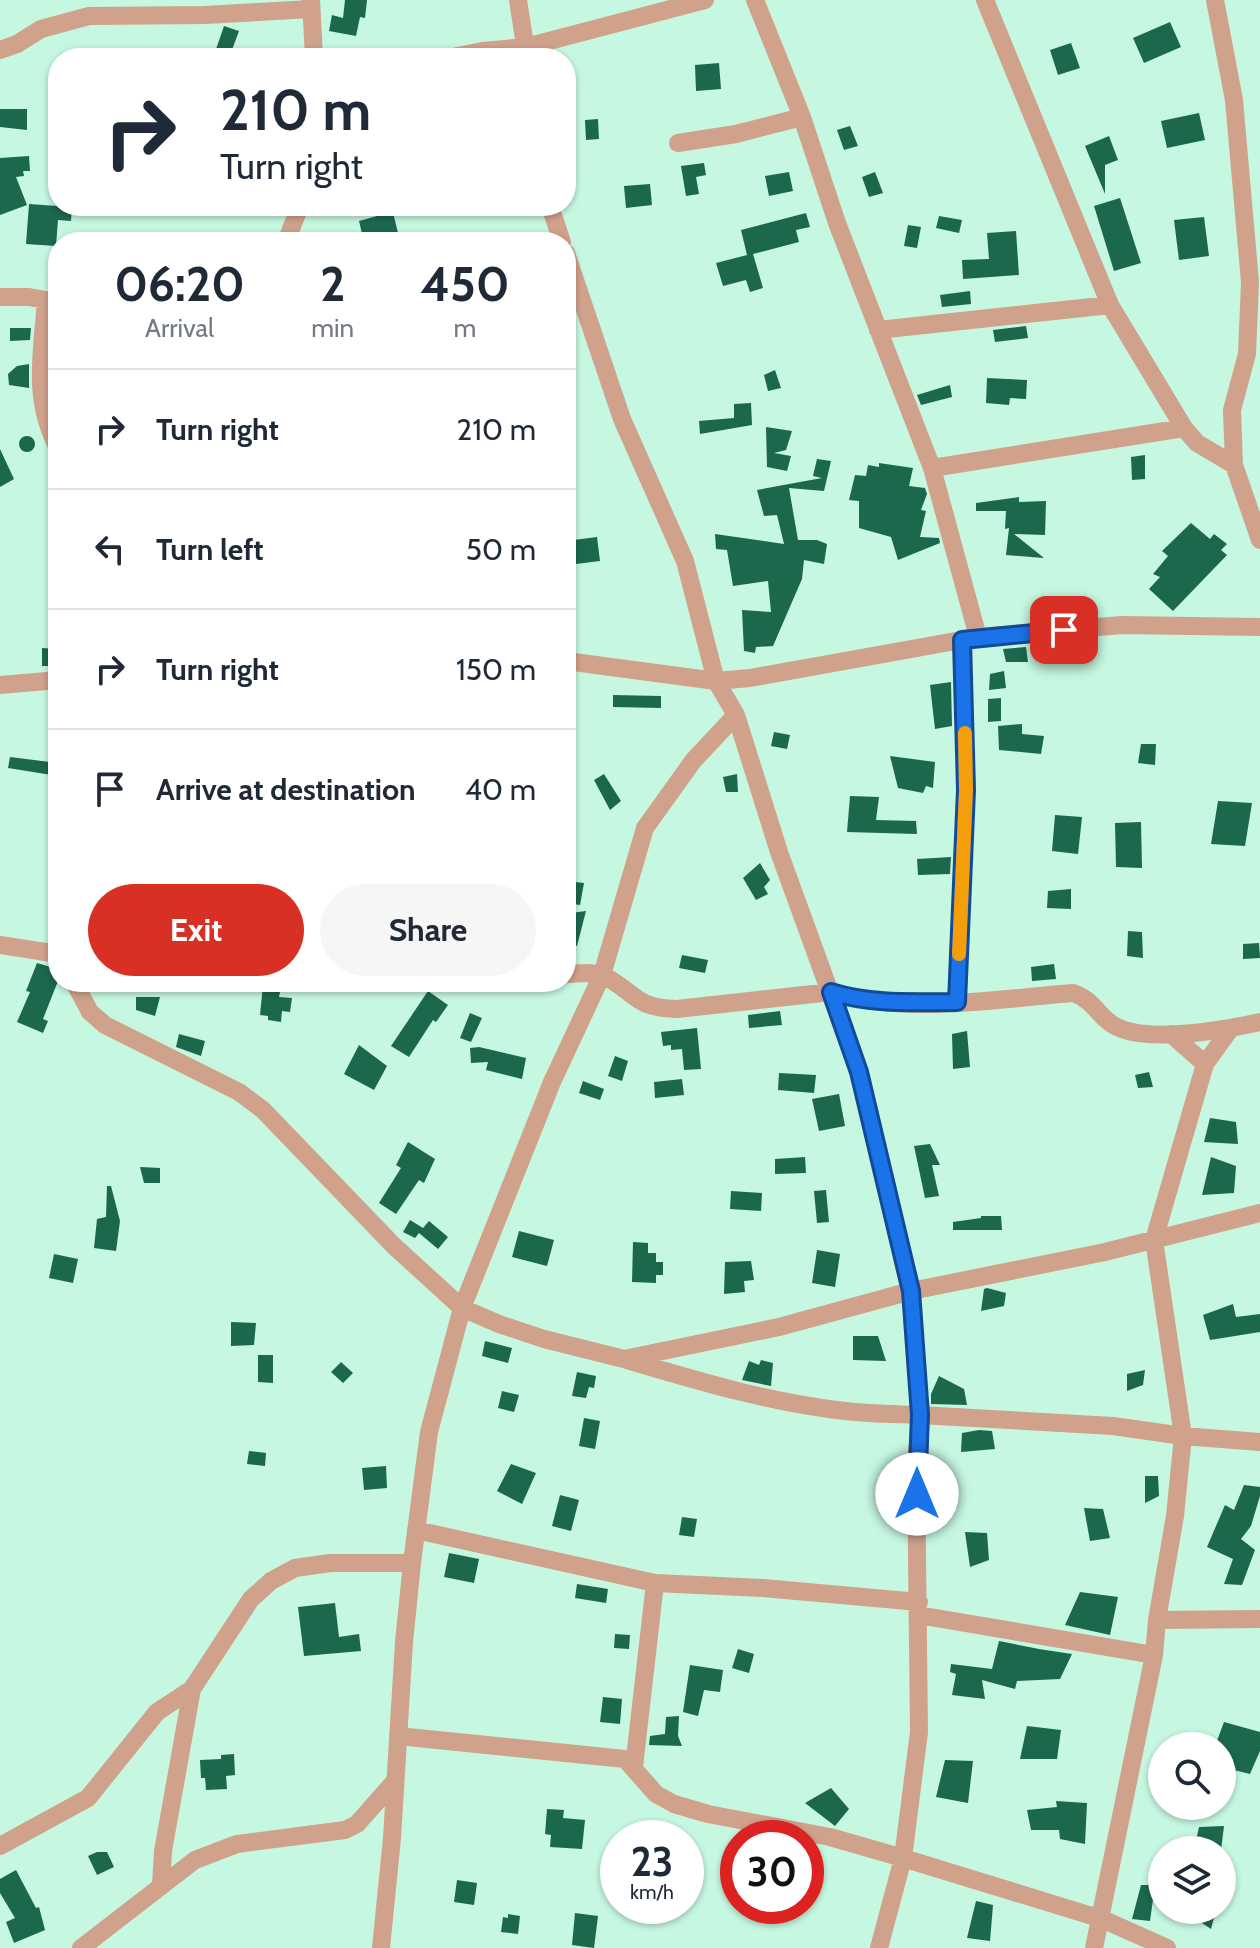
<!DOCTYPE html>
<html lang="en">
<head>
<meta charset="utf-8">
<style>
	body { margin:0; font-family:Cabin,sans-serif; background:#f6f6f7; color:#1f2937; height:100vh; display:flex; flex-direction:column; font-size:30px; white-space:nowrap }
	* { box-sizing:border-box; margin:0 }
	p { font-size:26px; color:#747a83 }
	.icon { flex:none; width:44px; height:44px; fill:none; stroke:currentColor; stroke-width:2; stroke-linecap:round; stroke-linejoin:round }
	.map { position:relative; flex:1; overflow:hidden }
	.panel { position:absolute; left:48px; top:232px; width:528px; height:760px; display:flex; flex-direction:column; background:#fff; border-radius:32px; box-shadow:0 2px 6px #0004 }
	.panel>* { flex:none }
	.hud { position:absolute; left:48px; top:48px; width:528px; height:168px; border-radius:32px; box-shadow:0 2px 6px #0004; background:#fff; color:#1f2937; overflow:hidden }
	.controls { position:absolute; left:1148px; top:1732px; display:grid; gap:16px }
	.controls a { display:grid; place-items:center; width:88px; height:88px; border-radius:50%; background:#fff; box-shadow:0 2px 6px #0004; font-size:40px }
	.speed { position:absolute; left:600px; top:1820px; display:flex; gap:16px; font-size:40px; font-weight:700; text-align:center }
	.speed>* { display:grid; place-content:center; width:104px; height:104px; border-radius:50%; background:#fff; box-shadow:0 2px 6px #0004; line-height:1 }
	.speed small { font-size:20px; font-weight:400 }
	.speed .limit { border:12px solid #d22; background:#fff; color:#111 }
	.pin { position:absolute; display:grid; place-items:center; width:68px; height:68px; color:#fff; margin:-34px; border-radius:16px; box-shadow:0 4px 12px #0006 }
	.me { position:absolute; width:88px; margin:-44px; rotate:0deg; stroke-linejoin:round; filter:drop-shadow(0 0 6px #0008) }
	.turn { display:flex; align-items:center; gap:28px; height:168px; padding:0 40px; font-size:36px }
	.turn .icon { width:104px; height:104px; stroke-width:2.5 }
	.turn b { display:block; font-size:56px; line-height:68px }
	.eta { display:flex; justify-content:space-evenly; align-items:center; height:136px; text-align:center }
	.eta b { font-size:48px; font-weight:700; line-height:56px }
	.cta { display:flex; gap:16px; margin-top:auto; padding:16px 40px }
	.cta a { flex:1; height:92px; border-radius:48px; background:#d93025; color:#fff; font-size:32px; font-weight:700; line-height:92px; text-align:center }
	.cta a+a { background:#f6f6f7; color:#1f2937 }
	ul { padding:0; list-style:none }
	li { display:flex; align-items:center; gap:24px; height:120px; padding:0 40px; border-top:2px solid #e0e1e3 }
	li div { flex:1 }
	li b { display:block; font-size:30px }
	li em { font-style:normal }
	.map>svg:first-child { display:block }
	.building { fill:#1b684d }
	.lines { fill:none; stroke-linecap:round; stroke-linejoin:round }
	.minor { stroke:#d0a18b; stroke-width:18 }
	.route-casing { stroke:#114b97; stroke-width:20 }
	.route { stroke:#1a73e8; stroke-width:14 }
	.slow { stroke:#f59e0b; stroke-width:14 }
</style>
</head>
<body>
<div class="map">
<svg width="1260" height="1948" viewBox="0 0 1260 1948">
	<rect width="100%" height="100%" fill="#c6f7e0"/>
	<path class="building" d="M 345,0 L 367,0 L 365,18 L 360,17 L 356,36 L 329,31 L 332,15 L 343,18 Z
		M 1170,22 L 1181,47 L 1144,63 L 1133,38 Z
		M 224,26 L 239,31 L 229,58 L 213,58 Z
		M 1071,43 L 1080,68 L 1058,75 L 1050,50 Z
		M 719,63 L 721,89 L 696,91 L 695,65 Z
		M 0,109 L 27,109 L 27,130 L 0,127 Z
		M 1199,113 L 1205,140 L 1167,148 L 1161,121 Z
		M 598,119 L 599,139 L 586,140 L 585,120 Z
		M 850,126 L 858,146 L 844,150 L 837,130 Z
		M 1109,136 L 1118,160 L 1105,165 L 1105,194 L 1085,146 Z
		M 29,156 L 30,171 L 23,171 L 24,176 L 16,177 L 27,205 L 0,215 L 0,158 Z
		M 704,163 L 706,175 L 696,177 L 699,194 L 686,196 L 681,166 Z
		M 789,172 L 793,191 L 769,196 L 765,176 Z
		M 875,172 L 883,193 L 869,197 L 862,177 Z
		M 650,184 L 652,205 L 626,208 L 624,186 Z
		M 1120,198 L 1141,263 L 1114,271 L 1094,206 Z
		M 29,204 L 72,207 L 71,221 L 58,220 L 56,246 L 26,244 Z
		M 392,208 L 398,233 L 393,234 L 394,239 L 364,242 L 359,221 L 377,216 L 378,211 Z
		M 806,213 L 810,227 L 796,230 L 799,242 L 753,254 L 763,288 L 750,292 L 746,280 L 723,286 L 716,263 L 747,255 L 741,230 Z
		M 939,216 L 962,220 L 959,233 L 936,228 Z
		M 1204,217 L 1209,256 L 1179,260 L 1174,220 Z
		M 908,225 L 921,227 L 917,248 L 904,246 Z
		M 1016,231 L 1019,275 L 963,279 L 962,260 L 989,259 L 987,233 Z
		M 970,291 L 971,304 L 942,307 L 940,295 Z
		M 1026,326 L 1028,338 L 995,342 L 993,330 Z
		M 10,328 L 31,328 L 30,340 L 10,341 Z
		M 29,364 L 29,388 L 9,385 L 8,374 L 17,366 Z
		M 775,370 L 781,388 L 768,391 L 764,375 Z
		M 987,378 L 1027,380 L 1026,399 L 1010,398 L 1009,405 L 986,403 Z
		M 950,385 L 952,397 L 921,405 L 917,395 Z
		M 751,403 L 752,425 L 700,434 L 699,421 L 734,418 L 734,404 Z
		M 766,427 L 792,431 L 786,450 L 774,453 L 791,456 L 787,471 L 767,467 Z
		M19 444a8 8 0 1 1 16 0a8 8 0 1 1-16 0Z
		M 0,449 L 14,479 L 0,487 Z
		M 1145,455 L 1145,479 L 1132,480 L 1131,457 Z
		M 817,459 L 831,461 L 824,491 L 789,488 L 798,540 L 817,540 L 827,544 L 824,564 L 804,560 L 802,579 L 773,646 L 756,647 L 755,653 L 744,651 L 742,610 L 771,612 L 768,581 L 733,586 L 727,550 L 716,549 L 715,534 L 784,544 L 777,515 L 764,516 L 757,490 L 789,484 L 789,486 L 789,484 L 822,478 L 813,476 Z
		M 879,463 L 913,468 L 909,486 L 925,488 L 927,494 L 921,510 L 926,511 L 920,537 L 939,538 L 940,543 L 898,560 L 891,537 L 859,528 L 859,501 L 849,500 L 855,475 L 866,476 L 868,465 L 879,467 Z
		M 1019,497 L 1019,502 L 1046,501 L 1045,535 L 1014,534 L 1044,558 L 1006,555 L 1009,528 L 1005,529 L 1006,511 L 976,511 L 976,503 Z
		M 1191,523 L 1210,539 L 1214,534 L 1227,544 L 1221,550 L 1227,555 L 1173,611 L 1149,589 L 1160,577 L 1153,574 L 1168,556 L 1162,551 Z
		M 597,537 L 600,561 L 568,565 L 566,541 Z
		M 1026,647 L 1028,662 L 1006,662 L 1003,649 Z
		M 42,648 L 58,649 L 58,666 L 42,666 Z
		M 1004,671 L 1006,688 L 989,690 L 990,674 Z
		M 951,682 L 952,726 L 935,729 L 930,685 Z
		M 613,695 L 661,696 L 661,708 L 613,707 Z
		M 1001,698 L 1001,721 L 988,722 L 988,699 Z
		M 1022,724 L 1022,734 L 1044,736 L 1041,754 L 999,750 L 998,726 Z
		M 774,732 L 790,735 L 787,749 L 771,746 Z
		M 1141,744 L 1156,744 L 1155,765 L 1138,763 Z
		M 890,756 L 935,762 L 933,788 L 926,786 L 923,793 L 898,788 Z
		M 10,757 L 58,763 L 58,776 L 8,768 Z
		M 604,774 L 621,801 L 610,810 L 594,780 Z
		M 737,774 L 738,792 L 726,792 L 723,777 Z
		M 850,796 L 879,797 L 876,820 L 916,821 L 917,834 L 847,832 Z
		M 1218,801 L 1252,803 L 1245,846 L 1211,844 Z
		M 1055,815 L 1082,817 L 1078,854 L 1052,851 Z
		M 1141,822 L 1142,868 L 1116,867 L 1115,823 Z
		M 951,857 L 950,874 L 918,875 L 917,859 Z
		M 760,863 L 770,880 L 764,887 L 768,894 L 756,900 L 743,878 Z
		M 566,881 L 584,883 L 580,905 L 566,903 Z
		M 1071,889 L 1071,909 L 1047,908 L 1048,891 Z
		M 586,911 L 577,946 L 566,944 L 571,913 Z
		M 1128,931 L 1142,932 L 1143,958 L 1127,956 Z
		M 1259,943 L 1260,958 L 1243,959 L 1243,944 Z
		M 682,955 L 708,960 L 705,973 L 679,968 Z
		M 37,963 L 58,969 L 58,981 L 43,1019 L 48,1021 L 43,1033 L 17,1022 L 30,992 L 26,991 Z
		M 1054,964 L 1056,979 L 1032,981 L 1031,967 Z
		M 263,985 L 281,987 L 279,997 L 292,998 L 290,1012 L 282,1011 L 281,1022 L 268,1020 L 268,1016 L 260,1015 Z
		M 428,991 L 448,1005 L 436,1022 L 433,1020 L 409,1057 L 391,1046 Z
		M 136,997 L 160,997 L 155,1016 L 136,1010 Z
		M 780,1011 L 782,1025 L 749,1028 L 748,1015 Z
		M 470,1013 L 482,1018 L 471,1042 L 460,1038 Z
		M 697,1028 L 701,1069 L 684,1070 L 682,1049 L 671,1050 L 671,1045 L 663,1046 L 661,1032 Z
		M 967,1031 L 970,1067 L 953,1069 L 952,1034 Z
		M 179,1034 L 205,1041 L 201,1056 L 176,1047 Z
		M 359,1045 L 387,1066 L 374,1090 L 344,1074 Z
		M 479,1047 L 526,1058 L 522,1079 L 486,1070 L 488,1062 L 471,1063 L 470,1048 Z
		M 615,1056 L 628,1061 L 622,1081 L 608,1076 Z
		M 1149,1072 L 1153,1087 L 1138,1088 L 1135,1075 Z
		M 779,1073 L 816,1075 L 814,1093 L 778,1090 Z
		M 682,1079 L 684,1095 L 655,1098 L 654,1082 Z
		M 583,1081 L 604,1089 L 600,1100 L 579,1093 Z
		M 839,1094 L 845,1126 L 819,1131 L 812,1099 Z
		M 1210,1118 L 1236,1122 L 1238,1144 L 1204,1142 Z
		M 408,1142 L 435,1159 L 424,1183 L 419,1180 L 396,1214 L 379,1203 L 401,1168 L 396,1165 Z
		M 930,1144 L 940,1165 L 932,1165 L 939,1196 L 925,1198 L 914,1146 Z
		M 805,1157 L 806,1173 L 775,1174 L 775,1159 Z
		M 1211,1157 L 1236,1166 L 1234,1193 L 1202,1195 Z
		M 140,1167 L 160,1168 L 160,1183 L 144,1183 Z
		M 107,1186 L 111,1186 L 120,1221 L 116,1251 L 94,1248 L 97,1219 L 106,1217 Z
		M 826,1190 L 829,1222 L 817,1223 L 814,1191 Z
		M 731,1191 L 762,1193 L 761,1211 L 730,1209 Z
		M 981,1216 L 1001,1216 L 1002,1230 L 953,1230 L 953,1222 L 981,1218 Z
		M 410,1220 L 423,1228 L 429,1221 L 448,1237 L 438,1249 L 419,1233 L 415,1238 L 403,1232 Z
		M 519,1231 L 554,1240 L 547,1266 L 512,1257 Z
		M 633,1242 L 648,1243 L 648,1253 L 656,1253 L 656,1262 L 663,1262 L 663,1275 L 656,1275 L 656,1283 L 632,1282 Z
		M 817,1250 L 840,1254 L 835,1287 L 812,1283 Z
		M 54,1254 L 78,1259 L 73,1283 L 49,1278 Z
		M 751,1261 L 754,1280 L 744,1281 L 745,1292 L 724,1294 L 725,1262 Z
		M 987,1288 L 1006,1293 L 1004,1306 L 981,1311 L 984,1289 Z
		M 1233,1304 L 1236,1317 L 1260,1314 L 1260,1332 L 1210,1340 L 1203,1315 Z
		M 231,1322 L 256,1323 L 254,1345 L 231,1346 Z
		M 853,1336 L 878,1336 L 886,1361 L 853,1360 Z
		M 485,1341 L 512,1348 L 508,1363 L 482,1356 Z
		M 258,1355 L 273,1355 L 273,1383 L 258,1382 Z
		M 761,1360 L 773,1363 L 771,1386 L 742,1380 L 749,1361 L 759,1365 Z
		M 341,1362 L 353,1373 L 343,1383 L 331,1372 Z
		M 1145,1370 L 1143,1385 L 1127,1391 L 1127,1374 Z
		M 577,1372 L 596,1376 L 594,1388 L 589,1387 L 586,1398 L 572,1396 Z
		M 939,1376 L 964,1389 L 967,1405 L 931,1404 L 931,1394 Z
		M 502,1391 L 519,1395 L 514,1412 L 498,1408 Z
		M 584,1418 L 600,1421 L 595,1449 L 579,1446 Z
		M 979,1430 L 992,1431 L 995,1449 L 961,1452 L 962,1433 Z
		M 249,1451 L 266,1453 L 265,1466 L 247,1464 Z
		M 511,1464 L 536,1473 L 522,1504 L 497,1491 Z
		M 386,1466 L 387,1488 L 364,1490 L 362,1468 Z
		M 1145,1476 L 1158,1476 L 1159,1496 L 1145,1503 Z
		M 1244,1485 L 1260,1487 L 1260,1496 L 1251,1526 L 1241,1539 L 1255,1550 L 1242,1585 L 1224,1584 L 1233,1559 L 1207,1547 L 1225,1505 L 1234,1510 Z
		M 560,1495 L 579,1500 L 571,1531 L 552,1526 Z
		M 1084,1508 L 1103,1509 L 1110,1538 L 1090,1541 Z
		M 682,1517 L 697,1519 L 694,1537 L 679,1535 Z
		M 965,1532 L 987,1533 L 989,1560 L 970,1567 Z
		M 449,1553 L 479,1559 L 474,1583 L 444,1577 Z
		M 577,1584 L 608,1589 L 606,1603 L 575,1598 Z
		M 1080,1592 L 1118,1597 L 1110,1635 L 1065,1625 Z
		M 335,1603 L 339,1637 L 359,1634 L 361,1651 L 304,1656 L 298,1607 Z
		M 615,1634 L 630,1635 L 629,1649 L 614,1648 Z
		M 999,1641 L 1039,1649 L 1072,1654 L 1060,1679 L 1017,1681 L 1015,1689 L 982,1680 L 985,1699 L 952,1695 L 956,1674 L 950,1672 L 951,1664 L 992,1669 Z
		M 738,1649 L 754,1654 L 749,1673 L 732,1668 Z
		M 690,1665 L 723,1670 L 720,1692 L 704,1690 L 698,1716 L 683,1712 Z
		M 603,1697 L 622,1699 L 620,1724 L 600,1722 Z
		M 679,1716 L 678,1736 L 682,1746 L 649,1745 L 650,1736 L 665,1734 L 666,1717 Z
		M 1224,1722 L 1260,1732 L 1260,1751 L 1250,1774 L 1222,1767 L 1222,1746 L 1215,1746 Z
		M 1027,1726 L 1061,1730 L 1057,1759 L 1020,1759 Z
		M 234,1754 L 235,1775 L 226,1776 L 227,1789 L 206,1790 L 205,1778 L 201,1778 L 200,1760 L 221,1759 L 221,1755 Z
		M 945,1760 L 973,1761 L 968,1803 L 936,1797 Z
		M 831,1788 L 849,1809 L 835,1826 L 805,1803 Z
		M 1056,1801 L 1087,1803 L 1085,1844 L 1060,1839 L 1059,1830 L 1031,1830 L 1027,1810 L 1057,1807 Z
		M 547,1809 L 564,1810 L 563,1818 L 585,1820 L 582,1849 L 550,1847 L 551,1835 L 545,1834 Z
		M 1224,1826 L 1221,1850 L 1194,1850 L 1199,1827 Z
		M 97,1852 L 107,1852 L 114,1867 L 97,1875 L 88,1856 Z
		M 16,1870 L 36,1908 L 39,1907 L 45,1930 L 14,1943 L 6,1922 L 15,1918 L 0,1893 L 0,1879 Z
		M 457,1880 L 477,1883 L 474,1905 L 454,1902 Z
		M 1141,1885 L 1155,1885 L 1150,1921 L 1132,1919 Z
		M 976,1901 L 993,1905 L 990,1941 L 967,1938 Z
		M 1198,1910 L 1216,1910 L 1211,1929 L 1196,1919 Z
		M 575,1913 L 598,1916 L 594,1948 L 572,1945 Z
		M 508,1914 L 520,1916 L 518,1934 L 501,1932 L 503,1917 L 508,1918 Z"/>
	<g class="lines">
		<path class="minor" d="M 311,0 L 314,58
			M 518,0 L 527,58
			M 755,0 L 802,117 L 837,223 L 932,468 L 978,637
			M 985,0 L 1110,305 L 1184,428 L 1197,443 L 1234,465
			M 1215,0 L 1234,100 L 1250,282 L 1247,354 L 1232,410 L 1234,465 L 1260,540
			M 0,50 L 17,44 L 41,29 L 89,16 L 205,15 L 311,9
			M 448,58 L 482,51 L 526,47 L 705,0
			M 678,143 L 736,134 L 802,117
			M 550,206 L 562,242
			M 286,242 L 300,206
			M 566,253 L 622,419 L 685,561 L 716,681 L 750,678 L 978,637 L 1122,625 L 1260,627
			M 0,297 L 29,297 L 57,302
			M 46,301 C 42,354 32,399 58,448
			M 878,330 L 1110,305
			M 932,468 L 1184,428
			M 0,685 L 58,680
			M 0,945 L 58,954
			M 566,974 C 577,974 594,971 604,976 C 636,992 633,1008 677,1009 L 831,992 C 905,1015 997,999 1073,993 C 1095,1000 1099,1019 1117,1027 C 1150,1043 1224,1030 1260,1022
			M 74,982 L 90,1012 L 105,1025 L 239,1092 L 263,1110 L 394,1246 L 462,1308 L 499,1324 L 544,1339 L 624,1359 L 779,1327 L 911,1291 L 1105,1252 L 1260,1213
			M 957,1002 L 966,790 L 962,640
			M 1171,1034 L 1205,1064
			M 627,1360 C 698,1381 771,1403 845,1411 C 870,1414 895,1414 920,1415 L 911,1291 L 859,1072 L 779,852 L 736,715
			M 416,1530 L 655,1583 L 763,1588 L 919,1602
			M 918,1615 L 1154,1655
			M 1157,1620 L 1175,1516 L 1183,1436 L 1154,1240 L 1205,1064 L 1231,1028
			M 398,1736 L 625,1759 L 656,1794 L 674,1804 L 708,1814 L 830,1837 L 903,1858 L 1102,1919 L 1167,1948
			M 634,1767 L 655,1583
			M 0,1846 L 88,1798 L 157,1712 L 192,1689
			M 161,1885 L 163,1851 L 192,1689 L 251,1599 L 271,1581 L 295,1568 L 330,1563 L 412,1563
			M 81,1948 L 195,1860 L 237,1844 L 345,1830 L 357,1824 L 395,1781
			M 381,1948 L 392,1838 L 404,1642 L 412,1563 L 429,1432 L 462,1308 L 552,1082 L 602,975 L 645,828 L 693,761 L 736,715 L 716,681 L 566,661
			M 879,1948 L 903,1858 L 919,1732 L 916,1467 L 920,1415 L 1113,1426 L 1183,1436 L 1260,1442
			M 1094,1948 L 1154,1655 L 1157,1620 L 1260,1619"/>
	</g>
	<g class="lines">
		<defs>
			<path id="route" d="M 917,1494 L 920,1415 L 911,1291 L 859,1072 L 831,992 C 873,1005 914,1002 957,1002 L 966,790 L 962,640 L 1064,630"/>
		</defs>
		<use href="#route" class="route-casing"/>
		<use href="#route" class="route"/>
		<path class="slow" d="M 959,954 L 966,790 L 965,733"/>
	</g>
</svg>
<div class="controls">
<a><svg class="icon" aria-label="search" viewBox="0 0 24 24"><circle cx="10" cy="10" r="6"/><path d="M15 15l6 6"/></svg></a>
<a><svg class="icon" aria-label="layers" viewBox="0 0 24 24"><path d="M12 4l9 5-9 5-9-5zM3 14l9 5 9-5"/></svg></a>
</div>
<div class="speed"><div>23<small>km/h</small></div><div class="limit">30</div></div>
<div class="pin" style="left:1064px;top:630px;background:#d93025"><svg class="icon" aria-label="arrive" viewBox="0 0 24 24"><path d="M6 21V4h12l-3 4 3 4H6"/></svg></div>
<svg class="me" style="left:917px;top:1494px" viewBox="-20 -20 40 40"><circle r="19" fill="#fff"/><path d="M0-13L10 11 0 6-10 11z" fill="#1a73e8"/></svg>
<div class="hud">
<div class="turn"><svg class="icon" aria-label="right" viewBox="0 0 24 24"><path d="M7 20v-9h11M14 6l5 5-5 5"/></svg><div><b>210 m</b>Turn right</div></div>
</div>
<section class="panel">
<div class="eta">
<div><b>06:20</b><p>Arrival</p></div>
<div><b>2</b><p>min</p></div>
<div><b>450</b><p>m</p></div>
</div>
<ul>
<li><svg class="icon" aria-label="right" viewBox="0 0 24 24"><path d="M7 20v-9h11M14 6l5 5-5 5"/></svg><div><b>Turn right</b></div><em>210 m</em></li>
<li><svg class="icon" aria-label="left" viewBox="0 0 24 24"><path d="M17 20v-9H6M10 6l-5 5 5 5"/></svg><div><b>Turn left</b></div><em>50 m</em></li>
<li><svg class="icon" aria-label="right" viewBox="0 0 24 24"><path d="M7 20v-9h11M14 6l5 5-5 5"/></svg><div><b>Turn right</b></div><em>150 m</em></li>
<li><svg class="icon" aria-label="arrive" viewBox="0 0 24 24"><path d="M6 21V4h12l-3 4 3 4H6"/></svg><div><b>Arrive at destination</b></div><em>40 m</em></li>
</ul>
<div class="cta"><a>Exit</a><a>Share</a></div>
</section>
</div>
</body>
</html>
